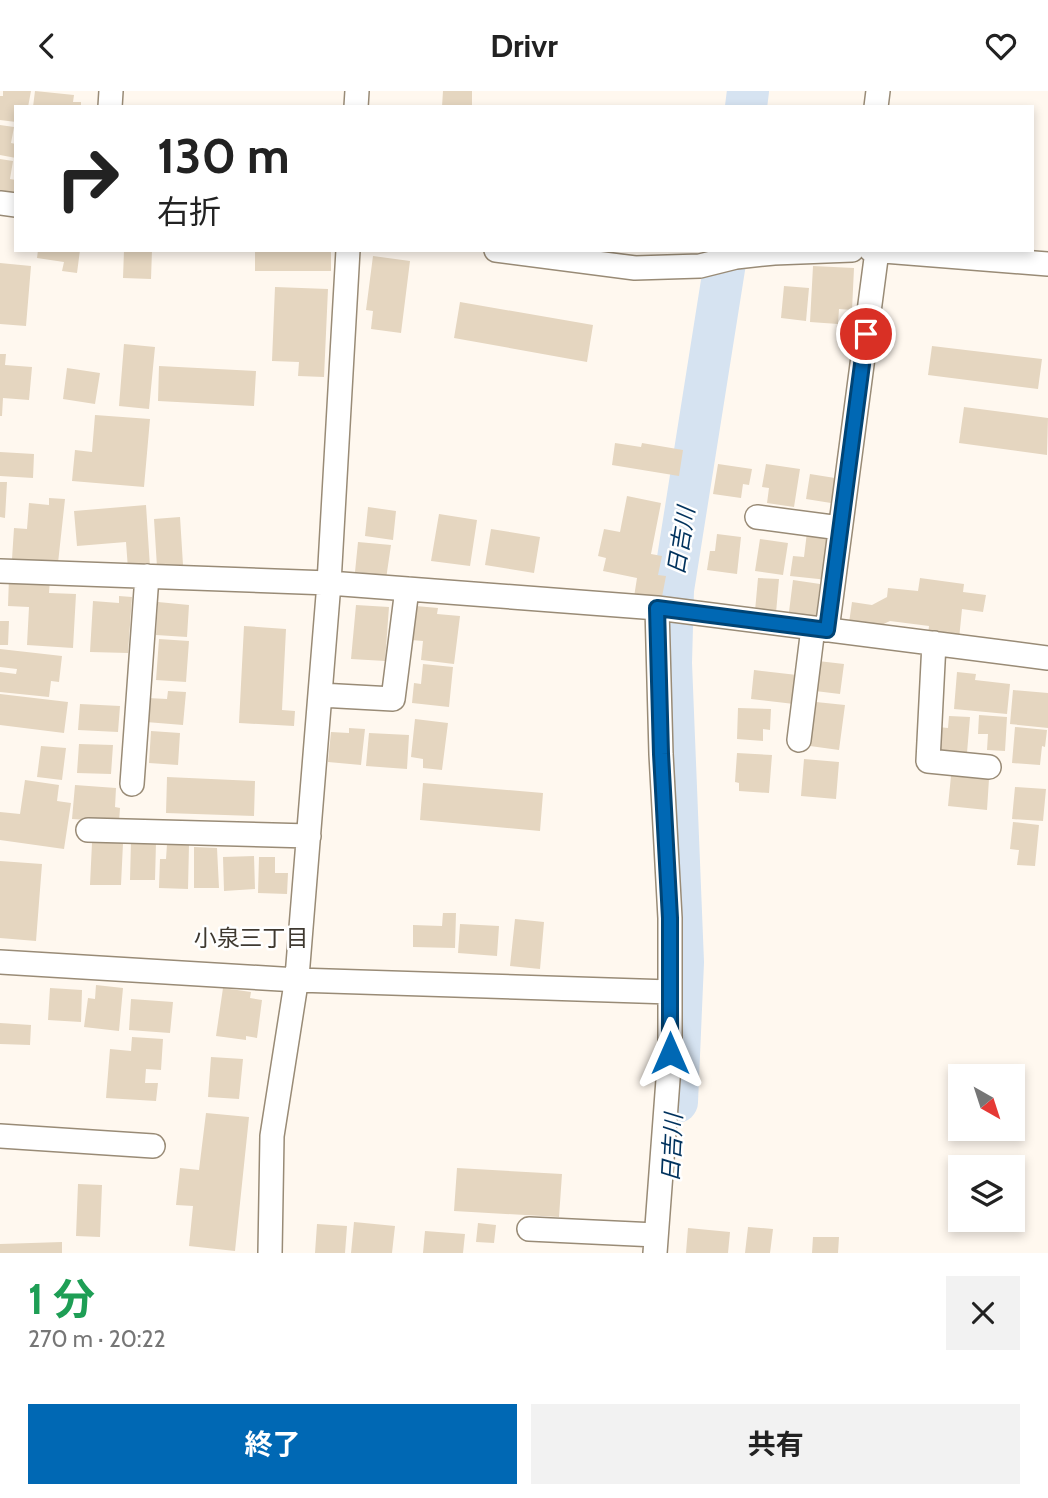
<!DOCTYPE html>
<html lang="ja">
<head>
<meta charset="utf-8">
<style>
	body { margin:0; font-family:Cabin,"Noto Sans JP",sans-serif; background:#f2f2f2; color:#222; height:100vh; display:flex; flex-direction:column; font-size:26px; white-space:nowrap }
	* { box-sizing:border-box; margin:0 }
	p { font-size:23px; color:#767676 }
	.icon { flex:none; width:38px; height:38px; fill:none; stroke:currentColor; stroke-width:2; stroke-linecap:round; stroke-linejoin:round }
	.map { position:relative; height:1162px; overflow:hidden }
	.drawer { display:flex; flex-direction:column; background:#fff; flex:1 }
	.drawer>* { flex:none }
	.banner { position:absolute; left:14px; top:14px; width:1020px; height:147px; border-radius:0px; box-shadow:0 4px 10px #0003; background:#fff; color:#222; overflow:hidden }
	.needle { width:46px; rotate:141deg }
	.tools { position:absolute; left:948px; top:973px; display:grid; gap:14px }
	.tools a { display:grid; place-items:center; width:77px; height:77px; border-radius:0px; background:#fff; box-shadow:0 4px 10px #0003; font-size:35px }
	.pin { position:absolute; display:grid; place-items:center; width:60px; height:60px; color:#fff; margin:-30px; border:4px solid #fff; border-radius:50%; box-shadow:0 2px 7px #0007 }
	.me { position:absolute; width:77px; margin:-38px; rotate:0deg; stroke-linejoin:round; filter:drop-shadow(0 0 5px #0008) }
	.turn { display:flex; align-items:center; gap:24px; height:147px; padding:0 28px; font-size:32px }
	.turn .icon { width:91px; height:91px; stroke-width:2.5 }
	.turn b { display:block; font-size:49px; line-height:60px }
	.round { display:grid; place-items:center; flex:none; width:74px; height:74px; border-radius:0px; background:#f2f2f2 }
	.summary { display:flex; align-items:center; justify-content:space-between; height:119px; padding:0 28px }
	h1 { font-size:42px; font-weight:700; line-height:52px; color:#1e9e55 }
	.action { display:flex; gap:14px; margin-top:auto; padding:14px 28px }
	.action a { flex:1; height:80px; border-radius:0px; background:#0068b4; color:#fff; font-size:28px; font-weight:700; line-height:80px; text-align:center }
	.action a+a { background:#f2f2f2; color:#222 }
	header { display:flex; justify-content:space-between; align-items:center; height:91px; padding:0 28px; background:#fff; font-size:32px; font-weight:700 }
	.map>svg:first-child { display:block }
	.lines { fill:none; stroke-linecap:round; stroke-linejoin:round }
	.river { stroke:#d6e3f1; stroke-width:42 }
	.building { fill:#e5d6c0 }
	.minor-casing { stroke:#998b76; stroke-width:26 }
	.minor { stroke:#fff; stroke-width:23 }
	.route-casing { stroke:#004475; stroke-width:18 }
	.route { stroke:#0068b4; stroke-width:12 }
	.labels { text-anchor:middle; stroke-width:5; stroke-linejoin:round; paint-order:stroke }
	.water-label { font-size:23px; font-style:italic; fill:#00325d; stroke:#fff }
	.neighbourhood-label { font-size:23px; fill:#3f3930; stroke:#fff }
</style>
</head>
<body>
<header><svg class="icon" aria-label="back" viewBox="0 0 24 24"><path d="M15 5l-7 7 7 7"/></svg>Drivr<svg class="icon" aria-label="heart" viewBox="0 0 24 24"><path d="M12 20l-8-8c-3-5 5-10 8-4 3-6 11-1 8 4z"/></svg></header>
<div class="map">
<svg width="1048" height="1162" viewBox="0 0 1048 1162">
	<rect width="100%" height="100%" fill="#fff8ef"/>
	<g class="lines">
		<path class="river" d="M 746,16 L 748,0
			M 677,1011 L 683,871 L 671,572 L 673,499 L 727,159"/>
	</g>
	<path class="building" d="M 3,0 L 31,0 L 28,16 L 16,16 L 16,31 L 0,29 L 0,5 L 3,5 Z
		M 35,0 L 74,4 L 73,11 L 81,11 L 81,16 L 33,16 Z
		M 443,0 L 472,0 L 472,16 L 442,16 Z
		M 0,34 L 14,36 L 11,52 L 16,53 L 16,67 L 0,64 Z
		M 0,68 L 13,70 L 10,88 L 16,89 L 16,110 L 0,108 Z
		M 38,159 L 80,159 L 77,182 L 62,180 L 64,171 L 37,167 Z
		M 124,159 L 152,159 L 151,188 L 123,187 Z
		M 255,159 L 331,159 L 331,180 L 255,180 Z
		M 373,165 L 410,170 L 401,242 L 371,238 L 373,220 L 366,219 Z
		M 0,172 L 31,175 L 26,235 L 0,233 Z
		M 813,175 L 854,177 L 852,219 L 839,218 L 838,233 L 810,231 Z
		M 784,195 L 809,197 L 806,230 L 781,227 Z
		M 275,196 L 328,198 L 324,286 L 298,285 L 299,271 L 272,270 Z
		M 460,211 L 593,234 L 587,271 L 454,247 Z
		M 124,253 L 155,256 L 149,318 L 119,315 Z
		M 932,255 L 1042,268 L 1038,298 L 928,284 Z
		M 0,263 L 6,263 L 5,274 L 32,276 L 29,309 L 3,307 L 2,325 L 0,325 Z
		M 159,275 L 256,280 L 254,315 L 158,310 Z
		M 67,277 L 100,282 L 95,313 L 63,308 Z
		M 964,316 L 1048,327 L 1047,364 L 959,352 Z
		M 95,324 L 150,328 L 144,396 L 72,390 L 75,359 L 92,361 Z
		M 615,352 L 641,356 L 642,352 L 683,359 L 679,385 L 612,374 Z
		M 0,361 L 34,363 L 33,387 L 0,385 Z
		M 718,373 L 752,378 L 749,394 L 743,393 L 741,407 L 713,403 Z
		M 766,373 L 800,378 L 794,416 L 767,412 L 769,397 L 762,396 Z
		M 810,383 L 835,387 L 831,412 L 806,408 Z
		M 0,391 L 7,391 L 5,427 L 0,426 Z
		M 627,405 L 661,412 L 651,463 L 662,465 L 658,484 L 666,485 L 661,511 L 634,506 L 637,487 L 603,480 L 606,467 L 598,465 L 604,438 L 620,441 Z
		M 49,407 L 65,408 L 58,472 L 12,468 L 14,437 L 27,438 L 29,412 L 49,414 Z
		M 146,414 L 150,476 L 128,478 L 126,451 L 77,455 L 74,420 Z
		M 368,416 L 396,420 L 393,449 L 365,445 Z
		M 439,423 L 477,429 L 470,475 L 431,470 Z
		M 180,426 L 183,474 L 157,476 L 154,428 Z
		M 491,438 L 540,446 L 534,482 L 485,474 Z
		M 807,441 L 827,444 L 826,452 L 832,453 L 828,489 L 790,485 L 793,465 L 804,466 Z
		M 717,443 L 741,446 L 737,483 L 707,479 L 710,460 L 715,460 Z
		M 760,448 L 788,452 L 783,484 L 755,480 Z
		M 358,451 L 391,454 L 386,488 L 372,487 L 373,483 L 355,481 Z
		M 9,486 L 50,488 L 49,502 L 76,503 L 73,557 L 27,554 L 29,516 L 8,515 Z
		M 758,487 L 779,488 L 776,522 L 755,520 Z
		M 920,487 L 964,493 L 963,501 L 986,504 L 983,521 L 962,518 L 959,548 L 928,544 L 929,535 L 890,530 L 877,536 L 849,532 L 852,511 L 872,514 L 887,506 L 888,497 L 918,500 Z
		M 793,489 L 820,493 L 816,525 L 789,521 Z
		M 119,505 L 132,506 L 128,562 L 90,561 L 93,510 L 119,512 Z
		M 158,511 L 189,514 L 187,546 L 156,544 Z
		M 356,514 L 389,516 L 385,570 L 351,568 Z
		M 416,515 L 438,517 L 437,523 L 460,525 L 454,573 L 421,569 L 423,550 L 411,549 Z
		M 0,530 L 9,530 L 8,554 L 0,554 Z
		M 244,535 L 286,538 L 282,619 L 295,620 L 294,635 L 239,632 Z
		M 159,548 L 189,550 L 186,591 L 156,589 Z
		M 0,558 L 62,565 L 59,591 L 51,590 L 49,606 L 0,601 L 0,581 L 16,583 L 17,578 L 0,576 Z
		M 818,570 L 844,573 L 840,603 L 815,600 Z
		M 423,573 L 453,576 L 449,616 L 412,612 L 414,592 L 421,593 Z
		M 754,579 L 797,584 L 794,613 L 751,608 Z
		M 957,581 L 976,583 L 975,589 L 1010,593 L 1007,623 L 954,618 Z
		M 1013,599 L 1048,602 L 1048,637 L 1010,633 Z
		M 168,600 L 186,601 L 183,634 L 146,631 L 148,607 L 167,608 Z
		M 0,603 L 68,611 L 64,642 L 0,634 Z
		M 816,611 L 845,614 L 839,659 L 810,655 Z
		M 80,613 L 120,615 L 118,641 L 78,639 Z
		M 738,617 L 771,618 L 770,639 L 763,638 L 763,650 L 737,648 Z
		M 979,624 L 1007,626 L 1005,660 L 987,659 L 988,643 L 978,643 Z
		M 949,625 L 970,626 L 967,662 L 937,659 L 938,636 L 948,637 Z
		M 415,628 L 448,632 L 442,679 L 423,677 L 423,668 L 411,666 Z
		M 1015,636 L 1047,639 L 1045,656 L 1042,655 L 1040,674 L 1012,672 Z
		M 349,637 L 365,638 L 361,674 L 328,671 L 331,641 L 349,642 Z
		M 151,640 L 180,642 L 178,674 L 149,672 Z
		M 369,642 L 409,644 L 407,678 L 366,675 Z
		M 79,653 L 113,654 L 111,683 L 77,682 Z
		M 41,655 L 66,657 L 62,689 L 37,686 Z
		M 737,662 L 772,664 L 769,702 L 739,700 L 739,692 L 735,691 Z
		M 804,668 L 839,671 L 836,708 L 801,705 Z
		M 951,685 L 989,688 L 987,719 L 948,715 Z
		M 167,686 L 255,690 L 254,725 L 166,722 Z
		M 25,689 L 59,694 L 57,710 L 71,712 L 64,758 L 0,749 L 0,721 L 20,723 Z
		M 423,692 L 543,702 L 540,740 L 420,729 Z
		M 75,694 L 116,697 L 115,716 L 120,717 L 119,731 L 72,728 Z
		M 1015,696 L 1046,698 L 1043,730 L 1012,728 Z
		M 1013,731 L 1039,734 L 1035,775 L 1017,774 L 1019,759 L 1010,758 Z
		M 131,750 L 156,751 L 155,789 L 130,789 Z
		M 92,752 L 123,752 L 121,794 L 90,794 Z
		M 167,753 L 189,754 L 188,798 L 159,797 L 160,768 L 166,768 Z
		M 194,756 L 217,757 L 219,797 L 194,797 Z
		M 254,765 L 255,798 L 224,800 L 223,766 Z
		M 259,766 L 275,766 L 275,782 L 288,782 L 287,803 L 258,802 Z
		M 0,770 L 42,773 L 36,850 L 0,847 Z
		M 443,822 L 456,822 L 455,857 L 413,856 L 413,834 L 442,835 Z
		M 515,828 L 544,831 L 540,878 L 510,875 Z
		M 460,833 L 499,835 L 497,865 L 458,862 Z
		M 96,894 L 123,897 L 119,940 L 84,936 L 88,907 L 95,908 Z
		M 50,897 L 82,899 L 81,931 L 48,929 Z
		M 223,897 L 251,901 L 250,907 L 262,909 L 257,947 L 246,945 L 246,949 L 216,945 Z
		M 131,908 L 173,911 L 170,942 L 129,939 Z
		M 0,932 L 31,934 L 30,954 L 0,953 Z
		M 132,946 L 163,948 L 161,979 L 146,978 L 145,992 L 158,992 L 156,1010 L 106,1007 L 110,958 L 131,960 Z
		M 211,966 L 243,968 L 239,1008 L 208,1006 Z
		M 206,1022 L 249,1026 L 235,1160 L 189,1155 L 193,1115 L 176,1114 L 180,1077 L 199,1079 Z
		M 457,1077 L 562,1083 L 559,1126 L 454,1120 Z
		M 78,1093 L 102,1094 L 100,1146 L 76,1145 Z
		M 354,1131 L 395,1135 L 392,1162 L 351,1162 Z
		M 478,1132 L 496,1134 L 494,1152 L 476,1151 Z
		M 317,1133 L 347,1135 L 345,1162 L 315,1162 Z
		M 748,1136 L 773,1138 L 770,1162 L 745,1162 Z
		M 688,1137 L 730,1141 L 728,1162 L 686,1162 Z
		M 425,1140 L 465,1143 L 463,1162 L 423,1162 Z
		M 813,1146 L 839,1146 L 838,1162 L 812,1162 Z
		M 62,1151 L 62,1162 L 0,1162 L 0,1153 Z"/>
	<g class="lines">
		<defs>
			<path id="minor" d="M 110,16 L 111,0
				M 356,16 L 357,0
				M 876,16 L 878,0
				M 0,112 L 16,114
				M 496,159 L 635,177 L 700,175 L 736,166 L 774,162 L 852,159
				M 871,159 L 1048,173
				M 757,426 L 840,437
				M 0,480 L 329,492 L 657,517 L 1048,567
				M 827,539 L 877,160
				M 934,552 L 928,670 L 989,676
				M 320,604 L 393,608 L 407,498
				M 799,649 L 813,537
				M 132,693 L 147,485
				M 88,739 L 309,745
				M 0,871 L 297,889 L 670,901
				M 0,1045 L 153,1055
				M 529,1138 L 656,1144
				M 270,1162 L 272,1045 L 297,886 L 329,492 L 348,159
				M 655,1162 L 670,962 L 670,827 L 661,663 L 657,517"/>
		</defs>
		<use href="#minor" class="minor-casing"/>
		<use href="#minor" class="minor"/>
	</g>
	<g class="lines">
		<defs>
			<path id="route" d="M 670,962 L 670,827 L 661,663 L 657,517 L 827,539 L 866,243"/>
		</defs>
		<use href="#route" class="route-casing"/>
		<use href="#route" class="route"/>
	</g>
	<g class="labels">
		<g class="water-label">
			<text transform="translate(681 450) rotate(-81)" y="8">日吉川</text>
			<text transform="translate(672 1057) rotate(-87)" y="8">日吉川</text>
		</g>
		<g class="neighbourhood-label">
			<text x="251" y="855">小泉三丁目</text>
		</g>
	</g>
</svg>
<div class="tools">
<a><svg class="needle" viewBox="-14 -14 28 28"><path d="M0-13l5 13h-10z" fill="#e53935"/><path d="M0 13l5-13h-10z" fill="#767676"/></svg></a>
<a><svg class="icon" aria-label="layers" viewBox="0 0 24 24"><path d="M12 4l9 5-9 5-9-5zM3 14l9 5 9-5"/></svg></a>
</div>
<div class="pin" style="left:866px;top:243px;background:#d93025"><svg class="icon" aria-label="arrive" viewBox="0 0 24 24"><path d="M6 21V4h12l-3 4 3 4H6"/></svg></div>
<svg class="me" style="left:670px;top:962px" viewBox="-20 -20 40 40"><path d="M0-17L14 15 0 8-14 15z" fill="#0068b4" stroke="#fff" stroke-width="4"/></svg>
<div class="banner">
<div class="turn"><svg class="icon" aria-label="right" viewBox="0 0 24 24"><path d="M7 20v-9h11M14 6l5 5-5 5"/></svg><div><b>130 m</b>右折</div></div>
</div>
</div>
<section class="drawer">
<div class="summary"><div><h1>1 分</h1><p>270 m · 20:22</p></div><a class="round"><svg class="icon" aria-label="close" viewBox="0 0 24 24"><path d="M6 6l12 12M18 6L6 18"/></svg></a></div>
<div class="action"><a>終了</a><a>共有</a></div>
</section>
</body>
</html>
